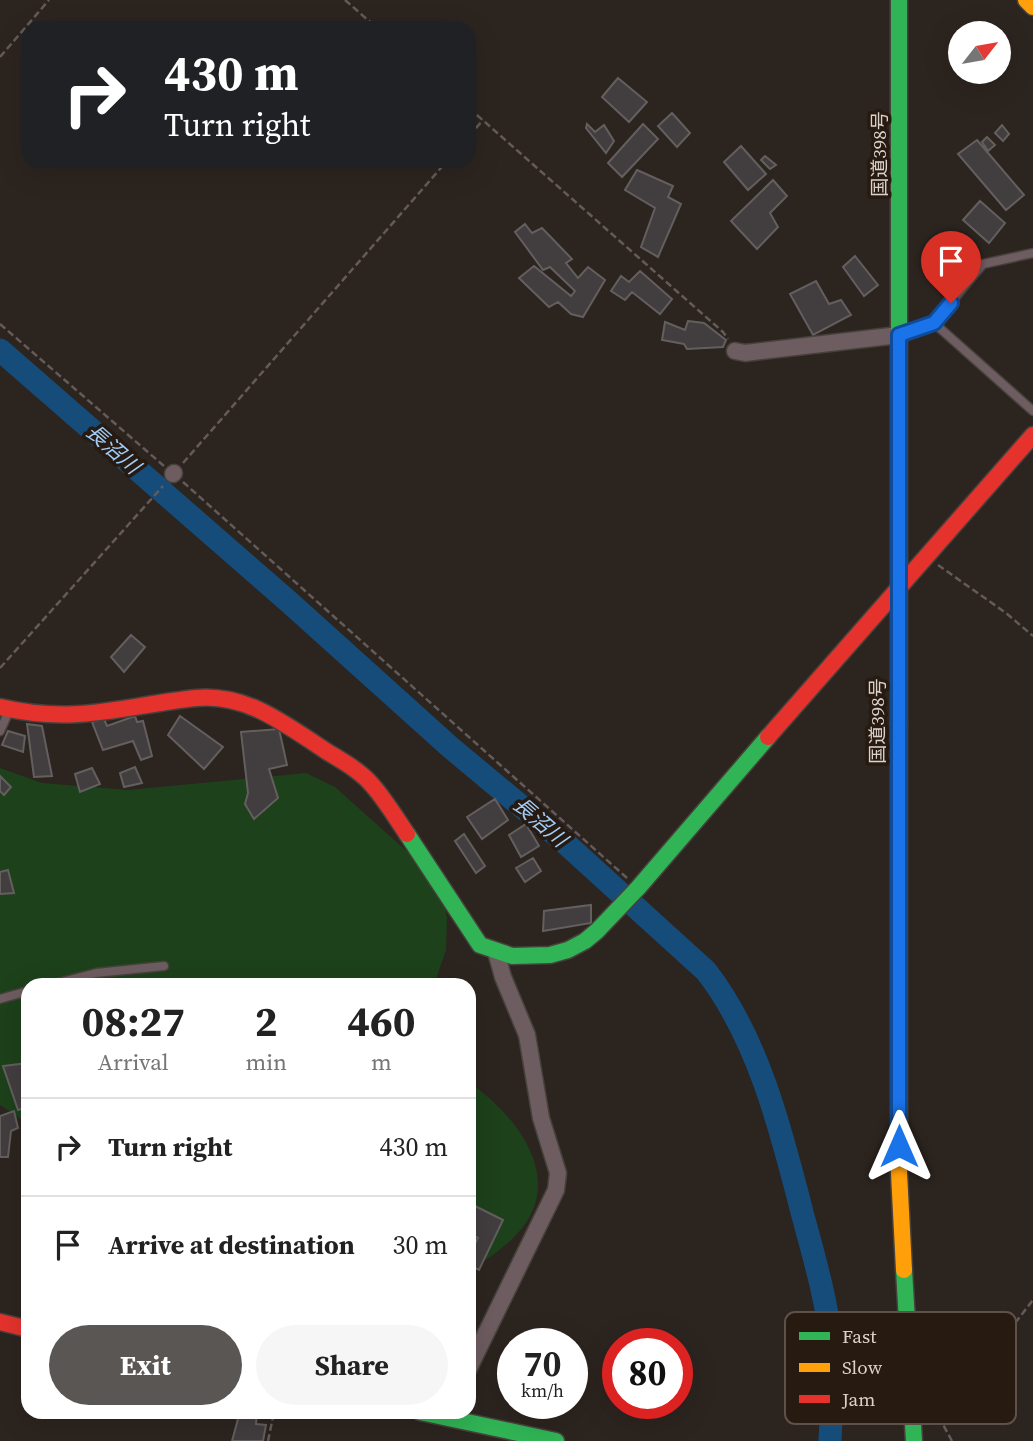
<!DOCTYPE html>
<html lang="en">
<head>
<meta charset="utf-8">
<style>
	body { margin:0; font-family:"Source Serif 4","Noto Sans JP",serif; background:#f6f6f6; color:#222; height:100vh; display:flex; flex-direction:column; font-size:26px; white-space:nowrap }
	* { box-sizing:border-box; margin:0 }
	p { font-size:23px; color:#767676 }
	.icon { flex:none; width:38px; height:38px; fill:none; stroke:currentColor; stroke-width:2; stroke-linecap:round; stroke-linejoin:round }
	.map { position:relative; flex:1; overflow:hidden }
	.sheet { position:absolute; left:21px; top:978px; width:455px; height:441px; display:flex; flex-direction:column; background:#fff; border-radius:21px; box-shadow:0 7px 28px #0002 }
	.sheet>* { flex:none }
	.hud { position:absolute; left:21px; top:21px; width:455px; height:147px; border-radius:21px; box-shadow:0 7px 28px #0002; background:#202124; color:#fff; overflow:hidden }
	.needle { width:46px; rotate:59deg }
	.buttons { position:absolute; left:948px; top:21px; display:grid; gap:14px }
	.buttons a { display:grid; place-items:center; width:63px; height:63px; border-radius:50%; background:#fff; box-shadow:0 7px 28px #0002; font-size:35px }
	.speed { position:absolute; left:497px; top:1328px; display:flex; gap:14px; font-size:35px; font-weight:700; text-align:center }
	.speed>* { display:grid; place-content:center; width:91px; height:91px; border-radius:50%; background:#fff; box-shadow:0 7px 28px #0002; line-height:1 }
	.speed small { font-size:18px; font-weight:400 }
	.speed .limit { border:10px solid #d22; background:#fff; color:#111 }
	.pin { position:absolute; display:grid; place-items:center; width:60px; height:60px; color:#fff; margin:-72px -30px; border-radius:50% 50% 50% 0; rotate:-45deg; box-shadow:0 0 7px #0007 }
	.pin .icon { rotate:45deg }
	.me { position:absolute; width:77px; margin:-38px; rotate:0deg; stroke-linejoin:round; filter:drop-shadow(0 0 5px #0008) }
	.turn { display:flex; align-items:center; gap:24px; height:147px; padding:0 28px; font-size:32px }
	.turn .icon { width:91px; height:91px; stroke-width:2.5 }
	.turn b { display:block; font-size:49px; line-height:60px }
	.eta { display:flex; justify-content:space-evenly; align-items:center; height:119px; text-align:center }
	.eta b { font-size:42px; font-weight:700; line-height:49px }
	.primary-button { display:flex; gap:14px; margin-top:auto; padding:14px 28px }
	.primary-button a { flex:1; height:80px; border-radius:42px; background:#5a5653; color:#fff; font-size:28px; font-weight:700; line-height:80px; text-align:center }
	.primary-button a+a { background:#f6f6f6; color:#222 }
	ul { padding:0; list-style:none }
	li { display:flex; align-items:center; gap:21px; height:98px; padding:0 28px; border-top:2px solid #e0e0e0 }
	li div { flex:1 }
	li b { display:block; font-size:26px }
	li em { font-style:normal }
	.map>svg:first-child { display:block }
	.green { fill:#1d411b }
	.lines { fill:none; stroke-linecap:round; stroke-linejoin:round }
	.river { stroke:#164c79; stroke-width:23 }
	.building { fill:#423d3e; stroke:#645f5f; stroke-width:2 }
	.lane-casing { stroke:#47413c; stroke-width:11 }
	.street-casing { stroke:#47413c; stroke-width:19 }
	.fast-casing { stroke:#47413c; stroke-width:19 }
	.slow-casing { stroke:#47413c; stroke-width:19 }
	.jam-casing { stroke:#47413c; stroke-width:19 }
	.path { stroke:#645a59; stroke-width:2.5; stroke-dasharray:7 3.5; stroke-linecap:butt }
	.lane { stroke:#6d5c60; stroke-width:8 }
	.street { stroke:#6d5c60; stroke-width:16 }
	.fast { stroke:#30b455; stroke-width:16 }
	.slow { stroke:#ff9f0a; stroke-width:16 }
	.jam { stroke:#e5322d; stroke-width:16 }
	.route-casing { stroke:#114b97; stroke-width:18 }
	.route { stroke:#1a73e8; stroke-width:12 }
	.labels { text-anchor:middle; stroke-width:7; stroke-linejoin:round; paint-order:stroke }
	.street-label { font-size:19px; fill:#dbd2cc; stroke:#271a11 }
	.water-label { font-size:21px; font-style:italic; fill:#a0cdfa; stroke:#271a11 }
	.key { fill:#271a11; stroke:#5d5149; stroke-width:2 }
	.key-label { font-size:19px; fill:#dbd2cc }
</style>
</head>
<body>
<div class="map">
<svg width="1033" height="1441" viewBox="0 0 1033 1441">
	<rect width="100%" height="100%" fill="#2c241f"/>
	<path class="green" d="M 0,768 L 42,783 L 128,790 L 306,773 L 335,787 L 430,872 L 443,893 L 447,918 L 446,950 L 434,985 L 28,985 L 28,1124 L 0,1105 Z
		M 469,1082 C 521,1119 571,1186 510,1241 C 498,1251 485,1264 469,1265 Z"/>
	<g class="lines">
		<path class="river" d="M 0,350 L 289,602 L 450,747 L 564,842 L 706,971 C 759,1039 782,1134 803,1216 C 815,1260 828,1305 832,1351 C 835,1380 831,1411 830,1441"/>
	</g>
	<path class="building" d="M 618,78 L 647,102 L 629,122 L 602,97 Z
		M 672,113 L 690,133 L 677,147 L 658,126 Z
		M 587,124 L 595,132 L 604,125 L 614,141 L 606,153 L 586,128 Z
		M 643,124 L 658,139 L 622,177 L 608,163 Z
		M 1002,125 L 1009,134 L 1003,141 L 995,133 Z
		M 987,137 L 995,145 L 988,151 L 982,142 Z
		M 977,140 L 1024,195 L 1006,210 L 958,154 Z
		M 741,146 L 766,174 L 748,190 L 724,162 Z
		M 765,156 L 776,165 L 770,169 L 761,160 Z
		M 637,170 L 673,186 L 668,197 L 681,204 L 658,257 L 641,247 L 655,208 L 625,190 Z
		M 773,180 L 787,196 L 770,213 L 778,227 L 757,249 L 731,221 Z
		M 980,201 L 1005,223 L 989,243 L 963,220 Z
		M 525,224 L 532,233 L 542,228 L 572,259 L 566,263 L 578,278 L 588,267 L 605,280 L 583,317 L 571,314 L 558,302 L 549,307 L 519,278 L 534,266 L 571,296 L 575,291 L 550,267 L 543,270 L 515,232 Z
		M 855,256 L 878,285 L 864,296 L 843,267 Z
		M 640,271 L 672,299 L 660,314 L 632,292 L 625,300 L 611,291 L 621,276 L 629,282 Z
		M 816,281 L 829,304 L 841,300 L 851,315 L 813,335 L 790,294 Z
		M 688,321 L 704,323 L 726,340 L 723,347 L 687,349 L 684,344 L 662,340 L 665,322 L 685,330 Z
		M 131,635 L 145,647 L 124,672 L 111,657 Z
		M 135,716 L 137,722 L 143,721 L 152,756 L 141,760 L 133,741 L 103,750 L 92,722 L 104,719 L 107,726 Z
		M 180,716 L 223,747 L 204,769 L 168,735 Z
		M 27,724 L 42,726 L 52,776 L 34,777 Z
		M 279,729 L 287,765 L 269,769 L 278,798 L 254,819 L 245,804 L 248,793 L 241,732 Z
		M 8,731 L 25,736 L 23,752 L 2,745 Z
		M 135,767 L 142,783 L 124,787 L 120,773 Z
		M 92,768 L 100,784 L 80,792 L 75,774 Z
		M 0,776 L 11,787 L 4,795 L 0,791 Z
		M 495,799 L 508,820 L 482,839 L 467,817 Z
		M 526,824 L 539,846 L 521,857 L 509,835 Z
		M 464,834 L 485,866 L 476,873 L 455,841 Z
		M 533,858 L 541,871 L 525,882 L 516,868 Z
		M 8,870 L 14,893 L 0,894 L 0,872 Z
		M 591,905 L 591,923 L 543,931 L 544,911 Z
		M 28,1063 L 28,1107 L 18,1110 L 3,1066 Z
		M 14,1111 L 18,1128 L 11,1131 L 8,1157 L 0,1157 L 0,1116 Z
		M 469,1203 L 503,1220 L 479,1270 L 469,1265 L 469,1254 L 478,1238 L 469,1233 Z
		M 225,1412 L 257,1412 L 256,1424 L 266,1425 L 263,1441 L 232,1441 L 238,1419 Z"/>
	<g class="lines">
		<defs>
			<path id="lane" d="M 934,323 L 1033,411
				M 905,333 L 934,323 L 983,264 L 1033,253
				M 0,731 L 9,711
				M 50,985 L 96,973 L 164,966
				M 0,999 L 28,991"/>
			<path id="street" d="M 735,351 L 745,353 L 899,335
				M 173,474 L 174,473
				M 469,1368 L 556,1190 L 558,1173 L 541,1118 L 527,1035 L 503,977 L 496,952"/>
			<path id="fast" d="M 899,0 L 899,724
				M 407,834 L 480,945 L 512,956 L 550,955 L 568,950 L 585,941 L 597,931 L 638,888 L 768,737
				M 904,1270 L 914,1441
				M 420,1412 L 556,1441"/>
			<path id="slow" d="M 1026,0 L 1033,7
				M 899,724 L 899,1173 L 904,1270"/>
			<path id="jam" d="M 0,707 C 76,725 123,706 196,698 C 247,693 286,725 326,751 C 342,761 361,771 373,786 C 386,801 396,818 407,834
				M 768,737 L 1033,435
				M 0,1322 L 28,1329"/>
		</defs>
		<use href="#lane" class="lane-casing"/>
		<use href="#street" class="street-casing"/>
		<use href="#fast" class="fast-casing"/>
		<use href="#slow" class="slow-casing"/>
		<use href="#jam" class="jam-casing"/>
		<path class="path" d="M 345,0 L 377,28
			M 0,57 L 49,0
			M 469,108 L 723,332 L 728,339
			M 469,136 L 483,120
			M 0,324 L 164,466
			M 183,463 L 447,161
			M 183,482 L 627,878
			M 938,565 L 1006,613 L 1033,636
			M 0,668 L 163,486
			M 268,1441 L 274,1412
			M 952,1441 L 940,1419 L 1033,1300"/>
		<use href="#lane" class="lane"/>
		<use href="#street" class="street"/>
		<use href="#fast" class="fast"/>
		<use href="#slow" class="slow"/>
		<use href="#jam" class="jam"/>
	</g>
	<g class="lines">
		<defs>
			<path id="route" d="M 899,1146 L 899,335 L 934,323 L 951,303"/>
		</defs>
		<use href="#route" class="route-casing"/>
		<use href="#route" class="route"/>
	</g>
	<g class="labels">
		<g class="street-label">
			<text transform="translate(879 154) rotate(-90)" y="7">国道398号</text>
			<text transform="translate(877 721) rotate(-90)" y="7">国道398号</text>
		</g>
		<g class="water-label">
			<text transform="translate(113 449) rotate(41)" y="7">長沼川</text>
			<text transform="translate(540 822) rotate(41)" y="7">長沼川</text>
		</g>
	</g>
	<rect x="785" y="1312" width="231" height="112" rx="10" class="key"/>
	<rect x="799" y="1332" width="31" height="8" fill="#30b455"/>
	<rect x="799" y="1363" width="31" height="9" fill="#ff9f0a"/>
	<rect x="799" y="1395" width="31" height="8" fill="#e5322d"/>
	<g class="key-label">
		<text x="842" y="1343">Fast</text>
		<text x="842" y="1374">Slow</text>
		<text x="842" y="1406">Jam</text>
	</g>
</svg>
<div class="buttons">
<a><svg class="needle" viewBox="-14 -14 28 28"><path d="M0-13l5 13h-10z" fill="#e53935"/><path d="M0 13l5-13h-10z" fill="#767676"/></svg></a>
</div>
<div class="speed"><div>70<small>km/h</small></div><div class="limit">80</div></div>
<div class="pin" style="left:951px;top:303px;background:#d93025"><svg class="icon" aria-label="arrive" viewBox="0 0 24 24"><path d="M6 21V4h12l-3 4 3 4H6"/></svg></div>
<svg class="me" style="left:899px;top:1146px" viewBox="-20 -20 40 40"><path d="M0-17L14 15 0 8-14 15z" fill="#1a73e8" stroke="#fff" stroke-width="4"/></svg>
<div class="hud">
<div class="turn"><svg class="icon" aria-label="right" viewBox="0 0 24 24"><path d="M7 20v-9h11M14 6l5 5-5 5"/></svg><div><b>430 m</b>Turn right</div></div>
</div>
<section class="sheet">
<div class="eta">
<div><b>08:27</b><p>Arrival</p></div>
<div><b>2</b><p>min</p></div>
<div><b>460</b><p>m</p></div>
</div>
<ul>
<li><svg class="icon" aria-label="right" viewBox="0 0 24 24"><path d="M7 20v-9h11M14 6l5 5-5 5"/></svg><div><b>Turn right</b></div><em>430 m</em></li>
<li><svg class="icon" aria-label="arrive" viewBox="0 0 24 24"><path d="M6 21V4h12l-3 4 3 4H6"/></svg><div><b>Arrive at destination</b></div><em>30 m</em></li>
</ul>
<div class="primary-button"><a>Exit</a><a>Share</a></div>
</section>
</div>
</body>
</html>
